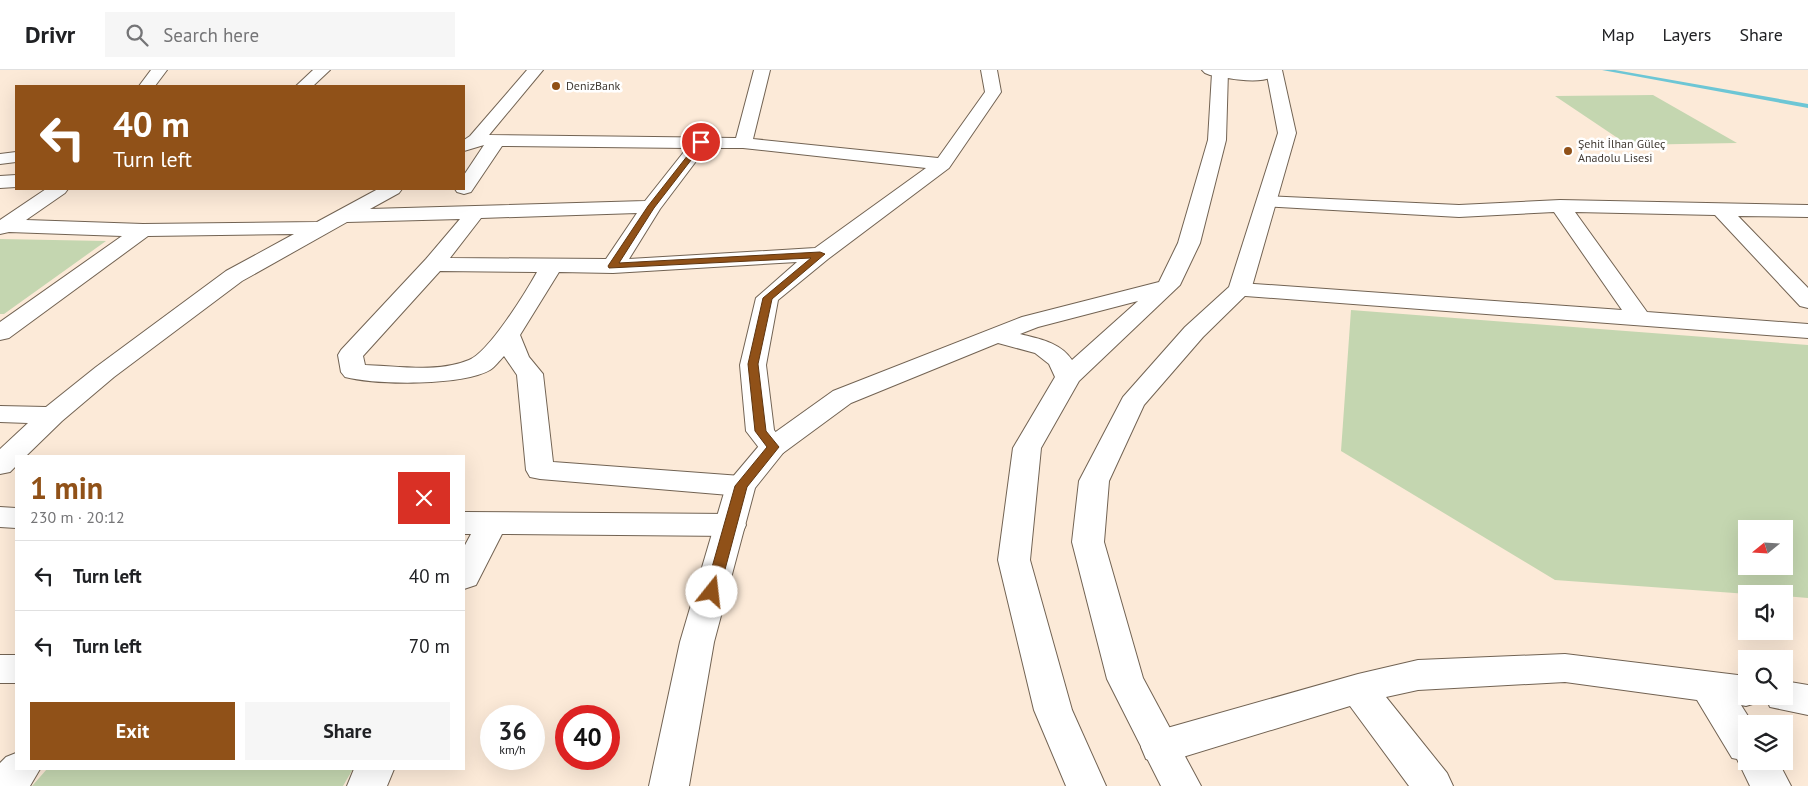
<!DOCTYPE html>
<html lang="en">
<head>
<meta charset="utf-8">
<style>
	body { margin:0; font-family:"PT Sans",sans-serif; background:#f6f6f6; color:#202124; height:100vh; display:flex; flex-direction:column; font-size:19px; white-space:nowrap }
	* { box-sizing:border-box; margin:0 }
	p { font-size:16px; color:#757577 }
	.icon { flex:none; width:28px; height:28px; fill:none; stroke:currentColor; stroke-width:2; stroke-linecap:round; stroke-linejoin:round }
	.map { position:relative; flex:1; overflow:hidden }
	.drawer { position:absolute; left:15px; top:385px; width:450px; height:315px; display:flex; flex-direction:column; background:#fff; border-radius:0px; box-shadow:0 5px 20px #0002 }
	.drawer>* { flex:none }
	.top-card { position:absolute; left:15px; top:15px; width:450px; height:105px; border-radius:0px; box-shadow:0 5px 20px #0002; background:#905118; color:#fff; overflow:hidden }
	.needle { width:32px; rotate:252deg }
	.controls { position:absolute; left:1738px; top:450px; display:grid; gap:10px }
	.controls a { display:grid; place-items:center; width:55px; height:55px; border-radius:0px; background:#fff; box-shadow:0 5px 20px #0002; font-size:25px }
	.speed { position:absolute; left:480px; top:635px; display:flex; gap:10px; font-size:25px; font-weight:700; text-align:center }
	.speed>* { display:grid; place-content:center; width:65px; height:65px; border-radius:50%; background:#fff; box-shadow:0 5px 20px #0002; line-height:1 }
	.speed small { font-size:12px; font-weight:400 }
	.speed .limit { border:8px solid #d22; background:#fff; color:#111 }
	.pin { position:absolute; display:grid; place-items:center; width:42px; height:42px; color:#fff; margin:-21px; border:2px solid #fff; border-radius:50%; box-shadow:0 1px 5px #0007 }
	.me { position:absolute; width:55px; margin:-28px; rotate:16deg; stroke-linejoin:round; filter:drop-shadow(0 0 4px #0008) }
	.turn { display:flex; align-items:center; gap:18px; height:105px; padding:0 15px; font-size:22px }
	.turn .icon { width:65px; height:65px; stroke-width:2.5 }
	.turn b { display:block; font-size:35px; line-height:42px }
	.round { display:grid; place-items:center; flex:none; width:52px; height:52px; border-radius:0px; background:#f6f6f6 }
	.summary { display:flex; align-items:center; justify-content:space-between; height:85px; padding:0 15px }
	h1 { font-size:30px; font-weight:700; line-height:38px; color:#905118 }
	.action { display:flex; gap:10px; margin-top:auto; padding:10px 15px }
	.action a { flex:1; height:58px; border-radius:0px; background:#905118; color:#fff; font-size:20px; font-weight:700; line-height:58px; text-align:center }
	.action a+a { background:#f6f6f6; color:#202124 }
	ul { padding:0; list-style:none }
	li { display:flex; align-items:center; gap:15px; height:70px; padding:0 15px; border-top:1px solid #e0e0e0 }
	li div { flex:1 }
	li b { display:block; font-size:19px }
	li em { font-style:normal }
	header { display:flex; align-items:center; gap:30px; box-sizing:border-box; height:70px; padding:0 25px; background:#fff; border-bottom:1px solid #e0e0e0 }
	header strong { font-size:24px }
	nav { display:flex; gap:28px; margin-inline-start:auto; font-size:18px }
	.search { width:350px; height:45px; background:#f6f6f6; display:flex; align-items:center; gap:12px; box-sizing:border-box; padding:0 18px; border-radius:0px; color:#757577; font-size:19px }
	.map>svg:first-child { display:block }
	.green { fill:#c4d6b0; fill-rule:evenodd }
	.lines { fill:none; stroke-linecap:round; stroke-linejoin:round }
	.stream { fill:#6dc6d5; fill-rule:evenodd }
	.street-casing { stroke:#726353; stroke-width:2 }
	.secondary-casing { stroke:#726353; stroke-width:2 }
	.street { fill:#fff; fill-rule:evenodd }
	.secondary { fill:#fff; fill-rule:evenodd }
	.route { fill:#905118; stroke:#5e3510 }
	.poi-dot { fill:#905118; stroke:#fff; stroke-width:2 }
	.labels { text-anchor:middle; stroke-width:5; stroke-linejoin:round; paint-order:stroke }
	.far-poi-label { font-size:12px; fill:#423b34; stroke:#fff; text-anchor:start }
</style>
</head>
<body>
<header>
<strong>Drivr</strong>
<div class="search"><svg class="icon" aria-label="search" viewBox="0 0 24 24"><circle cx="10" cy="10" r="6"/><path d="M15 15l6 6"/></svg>Search here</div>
<nav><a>Map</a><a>Layers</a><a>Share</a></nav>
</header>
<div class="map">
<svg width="1808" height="716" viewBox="0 0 1808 716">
	<rect width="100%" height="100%" fill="#fcead8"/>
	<path class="green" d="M 1653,25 L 1737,73 L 1628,75 L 1555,26 Z
		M 0,169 L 106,171 L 4,244 L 0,244 Z
		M 1351,240 L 1808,275 L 1808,528 L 1784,526 L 1784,524 L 1748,524 L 1555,510 L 1341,381 ZM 1746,459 L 1784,459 L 1784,496 L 1746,496 Z
		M 47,699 L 353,699 L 343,716 L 32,716 Z"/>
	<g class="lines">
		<path class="stream" d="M 1602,0 L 1615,0 L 1808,34 L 1808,38 Z"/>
		<defs>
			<path id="street" d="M 151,0 L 167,0 L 155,16 L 139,16 Z
				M 313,0 L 330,0 L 313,16 L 296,16 Z
				M 527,0 L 543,0 L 489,65 L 736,68 L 754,0 L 770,0 L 753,69 L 938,88 L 985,22 L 981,0 L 997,0 L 1001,22 L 949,98 L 828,189 L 778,230 L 766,295 L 774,360 L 787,377 L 783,383 L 773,386 L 763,383 L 746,361 L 740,295 L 756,228 L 797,192 L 613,203 L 559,202 L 520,265 L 529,287 L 543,304 L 553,392 L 741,406 L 751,409 L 756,416 L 751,423 L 741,426 L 540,409 L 530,407 L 526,400 L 517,305 L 504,286 C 499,291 495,297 490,300 C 462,316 376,315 345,307 L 341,302 L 338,285 L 341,280 L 426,189 L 460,149 L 347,152 L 242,211 L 114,307 L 62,351 L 26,386 L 16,386 L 16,396 L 10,402 L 0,404 L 0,379 L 28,353 L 0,352 L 0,336 L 46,337 L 96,297 L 226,201 L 294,164 L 148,166 L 9,268 L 0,270 L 0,252 L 122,166 L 9,162 L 0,164 L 0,150 L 46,119 L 68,119 L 65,123 L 26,150 L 143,154 L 317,152 L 378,119 L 402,119 L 399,123 L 370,139 L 645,131 L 687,78 L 502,76 L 471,122 L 464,124 L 457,122 L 455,119 L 464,119 L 464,105 L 484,75 L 464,81 L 464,70 L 470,66 ZM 706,78 L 743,78 L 926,98 L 815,178 L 629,189 L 660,139 ZM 637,143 L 606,189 L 450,188 L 481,148 ZM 440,201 L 537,202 C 526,222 489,282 469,290 C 438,303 398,296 365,295 L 363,286 Z
				M 1202,0 L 1282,0 C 1268,18 1229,8 1210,5 L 1205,3 Z
				M 16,82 L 16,92 L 0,94 L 0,84 Z
				M 16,105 L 16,117 L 0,118 L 0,106 Z
				M 1267,126 L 1459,135 L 1560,130 L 1808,135 L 1808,147 L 1738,146 L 1808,218 L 1808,238 L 1800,236 L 1715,145 L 1575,142 L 1647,242 L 1808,254 L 1808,268 L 1232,225 L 1229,220 L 1232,215 L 1240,213 L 1622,240 L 1554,142 L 1459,147 L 1260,136 L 1257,132 L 1260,128 Z
				M 0,437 L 16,438 L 16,458 L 0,457 Z
				M 464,442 L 731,444 L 742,447 L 746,455 L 742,463 L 731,466 L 502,464 L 476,515 L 464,519 L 464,477 L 471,464 L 464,464 Z
				M 1565,584 L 1746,606 L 1746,626 L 1762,626 L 1759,632 L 1746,636 L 1741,635 L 1753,654 L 1746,654 L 1746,691 L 1778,691 L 1791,716 L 1750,716 L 1737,689 L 1732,688 L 1697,630 L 1565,612 L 1418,620 L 1386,627 L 1447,703 L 1453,716 L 1409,716 L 1350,636 L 1160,694 L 1146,689 L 1141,677 L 1146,665 L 1160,660 L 1358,604 L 1418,590 Z
				M 0,585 L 16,585 L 16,613 L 0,613 Z
				M 1784,611 L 1808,615 L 1808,645 L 1770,637 L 1765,626 L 1784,626 Z
				M 16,683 L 16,699 L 40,699 L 30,716 L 0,716 L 0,693 L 6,687 Z
				M 354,699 L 394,699 L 387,716 L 347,716 Z"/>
			<path id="secondary" d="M 1209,0 L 1228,1 L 1226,70 L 1200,173 L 1180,215 L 1079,311 L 1041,378 L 1030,490 L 1072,640 L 1106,716 L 1066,716 L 1034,640 L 998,490 L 1013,378 L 1055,307 L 1049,294 L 1035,283 L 998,273 L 851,333 L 783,383 L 755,418 L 714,572 L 689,716 L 649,716 L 680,572 L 726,416 L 731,409 L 763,371 L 833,321 L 1022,247 L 1159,212 L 1178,173 L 1208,70 L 1212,3 ZM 1138,231 L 1072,290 C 1060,272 1039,269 1020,264 L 1038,257 Z
				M 1266,0 L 1282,0 L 1296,63 L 1251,220 L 1203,267 L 1144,335 L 1109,411 L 1104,472 L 1143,608 L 1201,716 L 1161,716 L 1107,609 L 1072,472 L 1079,411 L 1123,327 L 1185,257 L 1229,217 L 1278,63 Z"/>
		</defs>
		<use href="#street" class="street-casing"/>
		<use href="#secondary" class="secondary-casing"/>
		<use href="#street" class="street"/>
		<use href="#secondary" class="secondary"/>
	</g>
	<path class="route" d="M 699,71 L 705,72 L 654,138 L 619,193 L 820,182 L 825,184 L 772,229 L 758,294 L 766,361 L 779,377 L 747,417 L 719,522 L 717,526 L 707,526 L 705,522 L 735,416 L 767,377 L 755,361 L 748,294 L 763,228 L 811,188 L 609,198 L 608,196 L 648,136 Z"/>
	<g class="poi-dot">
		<circle cx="556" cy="16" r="5"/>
		<circle cx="1568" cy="81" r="5"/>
	</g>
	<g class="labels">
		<g class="far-poi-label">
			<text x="566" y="20">DenizBank</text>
			<text x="1578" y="78">Şehit İlhan Güleç<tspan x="1578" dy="14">Anadolu Lisesi</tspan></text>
		</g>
	</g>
</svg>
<div class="controls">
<a><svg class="needle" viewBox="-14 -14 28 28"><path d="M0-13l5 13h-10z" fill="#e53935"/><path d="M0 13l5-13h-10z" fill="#757577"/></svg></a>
<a><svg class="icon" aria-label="sound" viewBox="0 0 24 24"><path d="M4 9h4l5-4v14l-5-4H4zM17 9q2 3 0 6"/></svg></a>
<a><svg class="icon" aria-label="search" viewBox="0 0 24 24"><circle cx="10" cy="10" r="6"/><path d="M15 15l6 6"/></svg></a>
<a><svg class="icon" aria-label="layers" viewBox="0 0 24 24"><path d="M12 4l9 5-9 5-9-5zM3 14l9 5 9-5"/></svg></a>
</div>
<div class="speed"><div>36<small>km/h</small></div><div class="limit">40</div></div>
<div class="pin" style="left:701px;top:72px;background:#d93025"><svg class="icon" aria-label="arrive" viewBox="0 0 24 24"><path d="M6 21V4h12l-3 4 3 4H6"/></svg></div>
<svg class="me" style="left:712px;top:522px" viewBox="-20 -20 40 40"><circle r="19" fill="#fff"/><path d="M0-13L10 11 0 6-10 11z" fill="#905118"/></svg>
<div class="top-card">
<div class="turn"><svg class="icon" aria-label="left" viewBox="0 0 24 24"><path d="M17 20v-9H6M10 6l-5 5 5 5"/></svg><div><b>40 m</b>Turn left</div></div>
</div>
<section class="drawer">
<div class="summary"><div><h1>1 min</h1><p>230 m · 20:12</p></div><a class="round" style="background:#d93025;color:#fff"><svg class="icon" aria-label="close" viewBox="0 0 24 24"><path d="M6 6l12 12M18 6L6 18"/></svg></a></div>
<ul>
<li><svg class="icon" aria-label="left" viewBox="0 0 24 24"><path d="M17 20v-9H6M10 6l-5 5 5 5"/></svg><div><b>Turn left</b></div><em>40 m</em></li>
<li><svg class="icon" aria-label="left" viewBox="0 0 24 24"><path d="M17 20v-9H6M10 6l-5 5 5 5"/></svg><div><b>Turn left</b></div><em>70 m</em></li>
</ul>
<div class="action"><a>Exit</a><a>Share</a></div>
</section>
</div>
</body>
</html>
